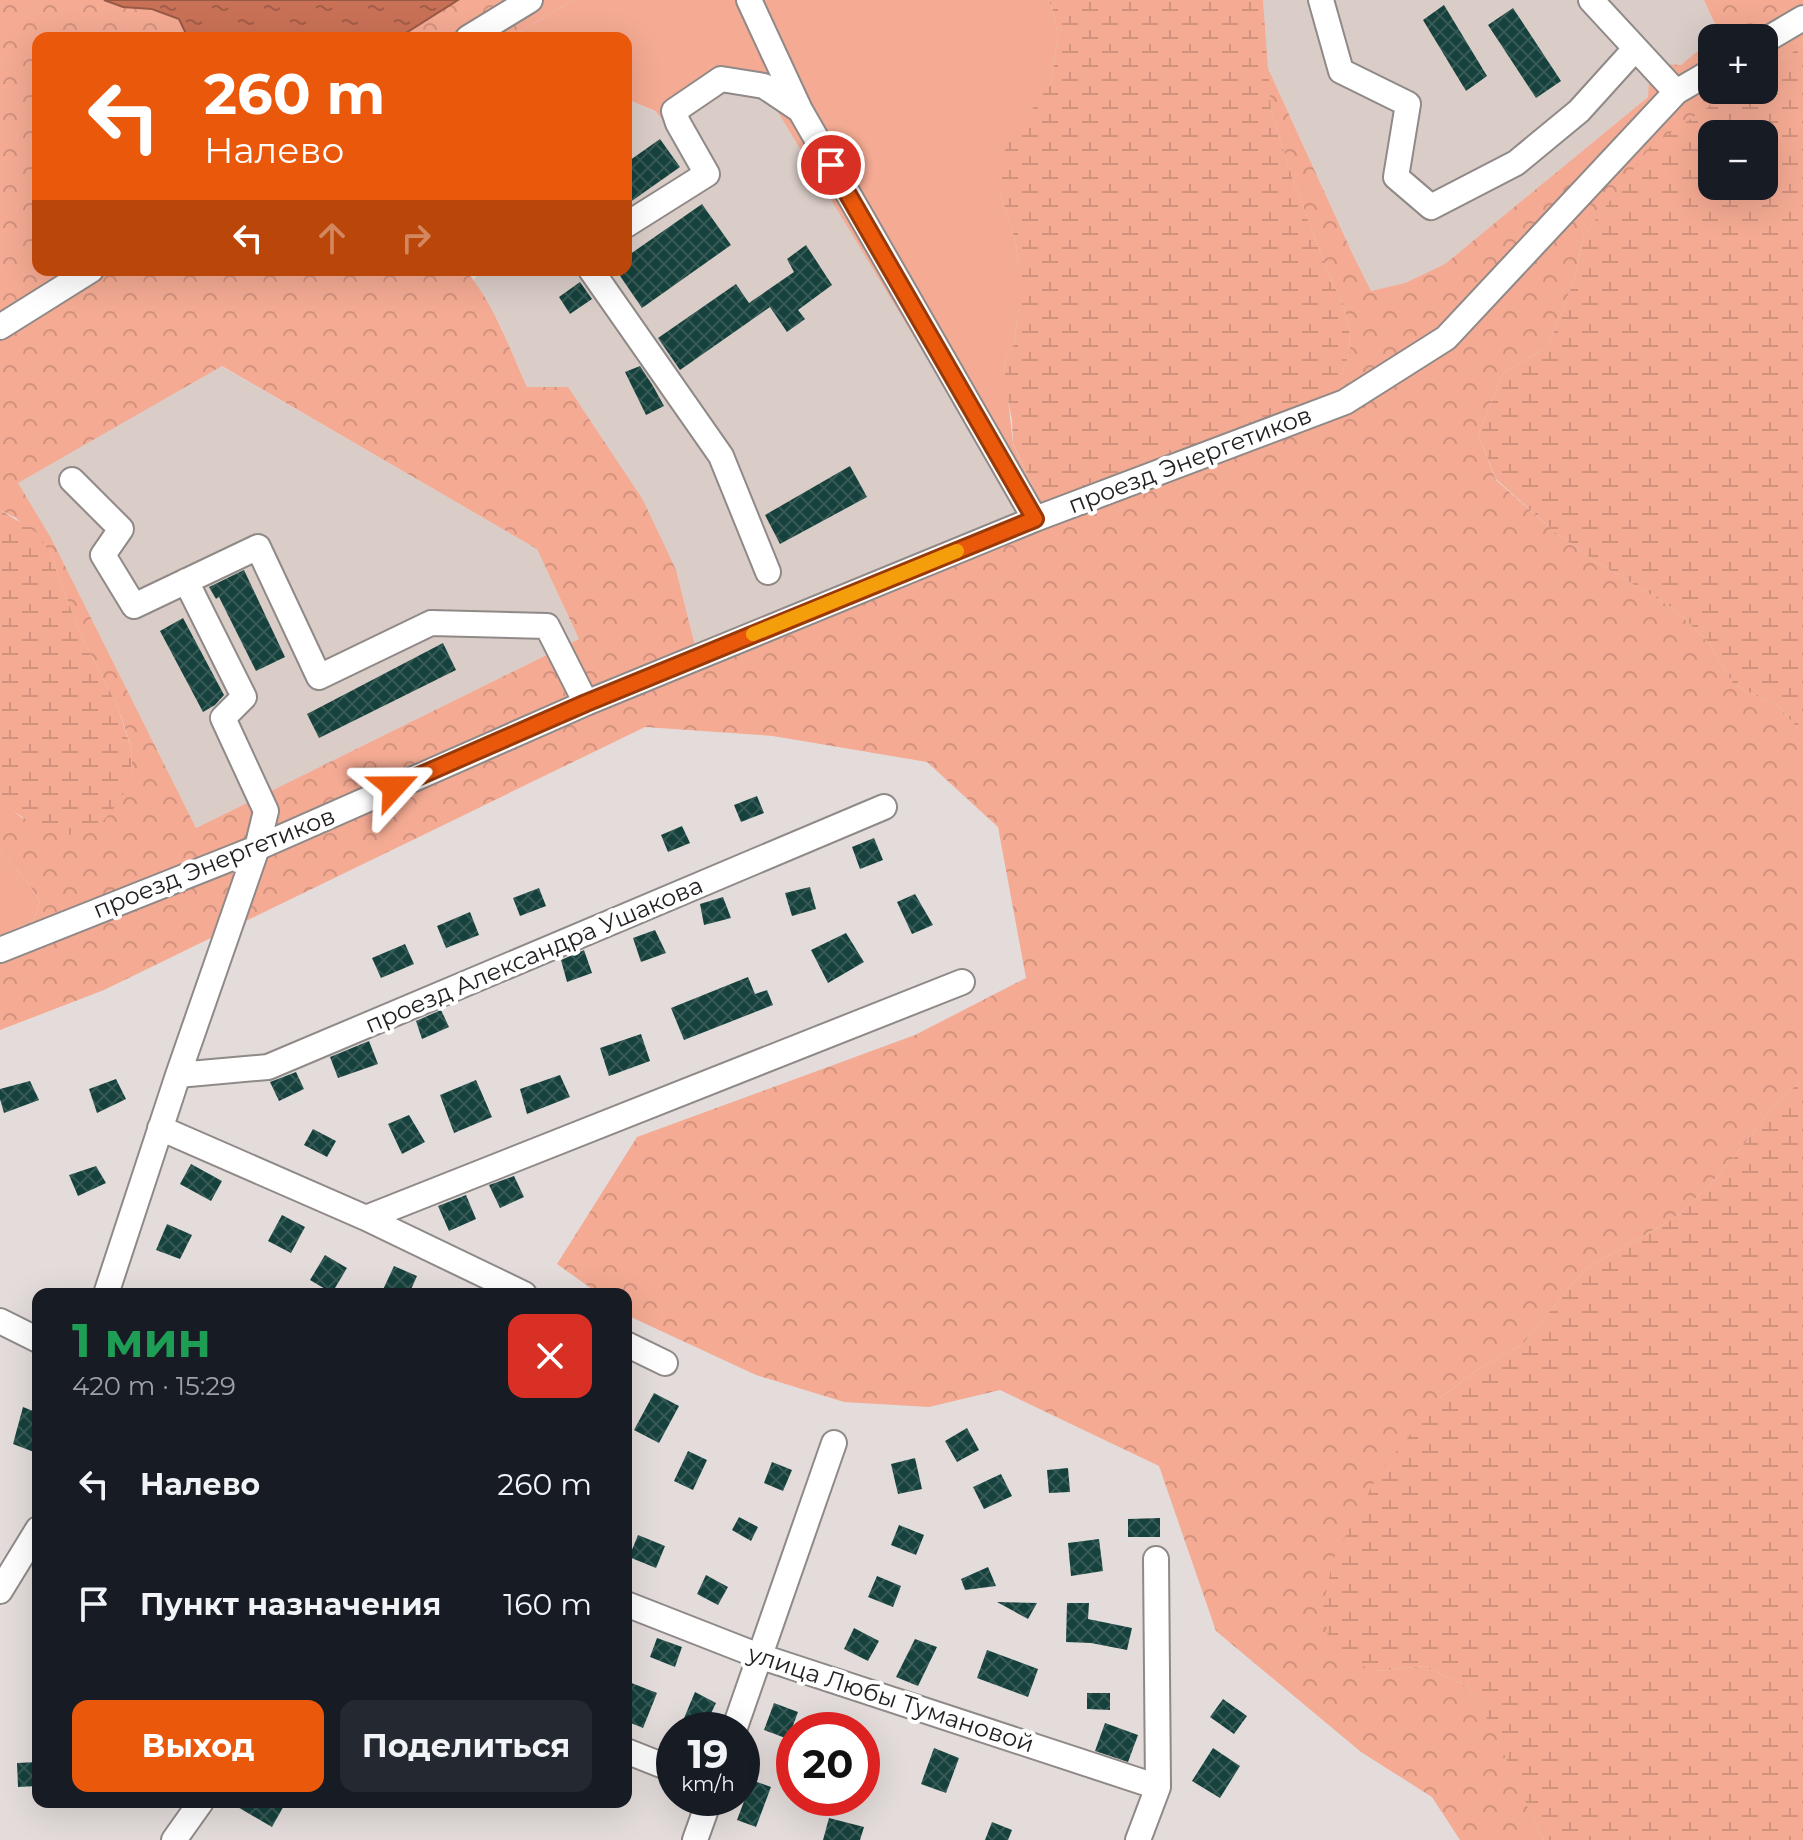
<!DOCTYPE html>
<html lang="ru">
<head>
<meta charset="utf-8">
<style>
	body { margin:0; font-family:Montserrat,sans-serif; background:#242831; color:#f1f3f6; height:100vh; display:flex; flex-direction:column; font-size:30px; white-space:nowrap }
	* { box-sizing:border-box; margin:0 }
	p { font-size:26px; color:#9ea1a6 }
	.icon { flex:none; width:44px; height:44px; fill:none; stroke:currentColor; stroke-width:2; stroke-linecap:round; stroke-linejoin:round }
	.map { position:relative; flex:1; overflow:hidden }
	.panel { position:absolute; left:32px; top:1288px; width:600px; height:520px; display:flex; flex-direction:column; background:#171b24; border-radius:16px; box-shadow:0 8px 32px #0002 }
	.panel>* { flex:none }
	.hud { position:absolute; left:32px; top:32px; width:600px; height:244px; border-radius:16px; box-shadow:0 8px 32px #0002; background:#ea580c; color:#fff; overflow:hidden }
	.tools { position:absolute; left:1698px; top:24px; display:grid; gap:16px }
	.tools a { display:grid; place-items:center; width:80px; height:80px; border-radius:16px; background:#171b24; box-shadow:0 8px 32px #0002; font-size:40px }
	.speed { position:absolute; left:656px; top:1712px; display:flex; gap:16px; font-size:40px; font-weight:700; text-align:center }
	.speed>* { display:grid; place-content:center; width:104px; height:104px; border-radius:50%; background:#171b24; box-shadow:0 8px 32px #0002; line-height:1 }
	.speed small { font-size:20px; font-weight:400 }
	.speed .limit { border:12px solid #d22; background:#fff; color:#111 }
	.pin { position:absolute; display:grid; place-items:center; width:68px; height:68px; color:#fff; margin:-34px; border:4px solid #fff; border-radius:50%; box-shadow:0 2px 8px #0007 }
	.me { position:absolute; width:88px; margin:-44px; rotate:66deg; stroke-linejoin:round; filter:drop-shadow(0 0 6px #0008) }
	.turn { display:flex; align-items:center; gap:28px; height:168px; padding:0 40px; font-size:36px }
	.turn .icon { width:104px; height:104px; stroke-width:2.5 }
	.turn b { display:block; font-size:56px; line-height:68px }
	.lanes { display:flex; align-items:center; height:76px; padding:0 40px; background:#0003; justify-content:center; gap:40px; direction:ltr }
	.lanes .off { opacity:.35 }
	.round { display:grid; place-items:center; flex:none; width:84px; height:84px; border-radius:16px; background:#242831 }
	.head { display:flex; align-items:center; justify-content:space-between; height:136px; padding:0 40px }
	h1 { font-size:48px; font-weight:700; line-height:60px; color:#1e9e55 }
	.action { display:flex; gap:16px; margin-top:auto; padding:16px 40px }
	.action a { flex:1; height:92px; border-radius:16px; background:#ea580c; color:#fff; font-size:32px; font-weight:700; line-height:92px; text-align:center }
	.action a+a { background:#242831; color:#f1f3f6 }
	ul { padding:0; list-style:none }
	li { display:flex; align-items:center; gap:24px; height:120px; padding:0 40px }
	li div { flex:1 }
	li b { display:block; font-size:30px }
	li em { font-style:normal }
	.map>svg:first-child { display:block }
	.built { fill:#dacdc8 }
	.grass { fill:#f4aa93 }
	.forest { fill:url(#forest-crowns); fill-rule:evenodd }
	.wetland { fill:url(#wetland-marsh); fill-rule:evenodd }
	.water { fill:url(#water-ripples); stroke:#985946; stroke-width:2 }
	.building { fill:url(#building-cross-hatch) }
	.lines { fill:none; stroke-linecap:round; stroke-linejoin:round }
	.minor-casing { stroke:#8f8987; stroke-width:28 }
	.minor { stroke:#fff; stroke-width:24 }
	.route-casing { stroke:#983908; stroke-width:20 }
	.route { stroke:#ea580c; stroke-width:14 }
	.slow { stroke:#f59e0b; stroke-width:14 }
	.labels { text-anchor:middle; stroke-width:8; stroke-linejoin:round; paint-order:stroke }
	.street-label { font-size:24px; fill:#242221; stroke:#fff }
</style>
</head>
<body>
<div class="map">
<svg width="1803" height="1840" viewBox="0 0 1803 1840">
	<defs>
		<pattern id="forest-crowns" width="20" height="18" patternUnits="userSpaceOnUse" patternTransform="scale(2)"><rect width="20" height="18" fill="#f4aa93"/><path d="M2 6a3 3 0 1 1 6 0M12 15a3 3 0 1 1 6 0" fill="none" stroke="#d1927e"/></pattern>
		<pattern id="wetland-marsh" width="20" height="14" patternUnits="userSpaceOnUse" patternTransform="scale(2)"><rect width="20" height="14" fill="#f4aa93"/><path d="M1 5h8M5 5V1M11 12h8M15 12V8" fill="none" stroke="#d1927e"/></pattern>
		<pattern id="water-ripples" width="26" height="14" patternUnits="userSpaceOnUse" patternTransform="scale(2)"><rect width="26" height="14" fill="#c97156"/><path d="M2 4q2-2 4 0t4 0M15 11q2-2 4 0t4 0" fill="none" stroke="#a35c47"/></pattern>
		<pattern id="building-cross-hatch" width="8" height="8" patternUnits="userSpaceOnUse" patternTransform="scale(2)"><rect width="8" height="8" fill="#16413c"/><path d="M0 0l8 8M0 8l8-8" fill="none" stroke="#375a56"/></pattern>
	</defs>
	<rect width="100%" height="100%" fill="#e3dcdb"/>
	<path class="built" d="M 1263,0 L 1704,0 L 1719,34 L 1681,65 L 1648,97 L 1445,264 L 1405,283 L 1371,291 L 1354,257 L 1266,64 Z
		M 735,86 L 775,106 L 1023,517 L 695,647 L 676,570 L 527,387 L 500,325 L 474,280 L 481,270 L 626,270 L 626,102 L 629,100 L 679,123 Z
		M 221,366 L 537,549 L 579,639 L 196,828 L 51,538 L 17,483 Z"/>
	<path class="grass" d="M 573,0 L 1049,0 L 1053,12 L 1058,36 L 1051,83 L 1037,104 L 1000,192 L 1016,244 L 1019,268 L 1019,308 L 1014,344 L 1004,363 L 1013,444 L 1043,510 L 1023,517 L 775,107 L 735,87 L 678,123 L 669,126 L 655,111 L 629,100 L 626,102 L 626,38 L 509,38 Z
		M 0,851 L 26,880 L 40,901 L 34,920 L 0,936 Z"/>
	<path class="forest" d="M 0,0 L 104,0 L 123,7 L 152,9 L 179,20 L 188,38 L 38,38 L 38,270 L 465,270 C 492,299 510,350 527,387 L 568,387 L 643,500 L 676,570 L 695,646 L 991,530 L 1341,374 L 1350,352 L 1349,327 L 1343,303 L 1332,282 L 1293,180 L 1271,111 L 1266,64 L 1354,257 L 1371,291 L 1405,283 L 1445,264 L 1648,97 L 1649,82 L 1661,64 L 1681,65 L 1712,39 L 1712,90 L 1733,90 L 1651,147 L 1584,235 L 1574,280 L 1548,347 L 1504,372 L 1478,435 L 1496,480 L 1555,532 L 1595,561 L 1676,610 L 1709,643 L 1734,685 L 1778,706 L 1803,734 L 1803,1078 L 1770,1111 L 1740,1150 L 1708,1187 L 1673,1219 L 1585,1269 L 1523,1344 L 1480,1368 L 1440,1398 L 1377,1671 L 1424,1666 L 1468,1687 L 1493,1728 L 1539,1832 L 1544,1840 L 1460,1840 L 1432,1797 L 1361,1752 L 1216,1631 L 1159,1466 L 1000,1390 L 929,1407 L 844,1402 L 756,1375 L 633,1318 L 626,1313 L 626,1294 L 599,1294 L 557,1264 L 637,1137 L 915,1035 L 1026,978 L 998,827 L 927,762 L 773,736 L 645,727 L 104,990 L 0,1030 L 0,936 L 34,920 L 40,901 L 26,880 L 0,851 L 0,802 L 4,803 L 22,818 L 131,776 L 132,751 L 125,728 L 117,705 L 83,640 L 59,579 L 51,554 L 16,518 L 0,510 ZM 222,366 L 537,549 L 579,639 L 196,828 L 51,538 L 18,483 Z
		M 458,0 L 573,0 L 509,38 L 398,38 Z
		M 1704,0 L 1803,0 L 1803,46 L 1764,69 L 1764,38 L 1714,38 L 1719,33 Z"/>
	<path class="wetland" d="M 1049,0 L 1263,0 L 1271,111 L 1293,180 L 1332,282 L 1343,303 L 1349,327 L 1350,352 L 1341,374 L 1327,394 L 1296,415 L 1043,510 L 1013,443 L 1012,420 L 1007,396 L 1004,363 L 1014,344 L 1019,308 L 1019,268 L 1016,244 L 1000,192 L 1000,164 L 1007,144 L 1051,83 L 1058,36 L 1053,12 Z
		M 1803,46 L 1803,734 L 1778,706 L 1734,685 L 1709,643 L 1676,610 L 1595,561 L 1555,532 L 1496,479 L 1478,435 L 1504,372 L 1548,347 L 1574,280 L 1584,235 L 1651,146 L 1733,90 L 1764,90 L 1764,69 ZM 1712,134 L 1764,134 L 1764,186 L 1712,186 Z
		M 0,510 L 36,532 L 51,554 L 59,579 L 83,640 L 117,705 L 132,751 L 131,776 L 122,797 L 107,817 L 90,833 L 66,835 L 43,831 L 0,802 Z
		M 1803,1078 L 1803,1840 L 1544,1840 L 1539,1832 L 1493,1729 L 1468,1687 L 1424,1666 L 1377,1671 L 1331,1655 L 1323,1607 L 1333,1560 L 1379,1473 L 1440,1398 L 1480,1368 L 1523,1344 L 1585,1269 L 1673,1219 L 1708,1187 L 1740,1150 L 1770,1111 Z"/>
	<path class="water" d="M 104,0 L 458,0 L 398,38 L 188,38 L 179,19 L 152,9 L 123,7 Z"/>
	<path class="building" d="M 1444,5 L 1487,76 L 1466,91 L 1423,20 Z
		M 1513,8 L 1561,81 L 1536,98 L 1488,25 Z
		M 660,139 L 680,167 L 626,205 L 626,163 Z
		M 702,204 L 731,245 L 642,308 L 616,270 L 626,270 L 626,257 Z
		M 806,245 L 832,285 L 798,310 L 805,319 L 787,332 L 770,307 L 680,370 L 658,338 L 736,284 L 749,303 L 794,272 L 787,259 Z
		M 580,282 L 592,299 L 570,314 L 559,297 Z
		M 640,366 L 653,386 L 664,406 L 646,415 L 625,372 Z
		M 850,466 L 867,497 L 780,544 L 765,515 Z
		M 244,570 L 285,657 L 256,671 L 219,597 L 216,599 L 209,587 Z
		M 183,618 L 224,695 L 215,705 L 203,712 L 160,631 Z
		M 443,643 L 456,670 L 319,738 L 307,714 Z
		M 757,796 L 764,813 L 741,822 L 734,805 Z
		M 682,826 L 690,843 L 668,852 L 661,835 Z
		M 874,838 L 883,860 L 860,869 L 852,847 Z
		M 810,887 L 816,909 L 792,916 L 785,893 Z
		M 539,888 L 546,906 L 520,916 L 513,898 Z
		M 915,894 L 933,925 L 912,934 L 897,902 Z
		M 723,897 L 731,918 L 704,925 L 700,904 Z
		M 470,912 L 479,935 L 446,948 L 437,926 Z
		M 655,930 L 666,953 L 641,962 L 633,938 Z
		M 846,933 L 864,962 L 828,983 L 811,950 Z
		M 405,944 L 414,964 L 381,978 L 372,958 Z
		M 584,950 L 592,973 L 567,982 L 561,960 Z
		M 748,977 L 755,994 L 767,990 L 773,1005 L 684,1040 L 671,1008 Z
		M 441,1010 L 449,1027 L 422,1039 L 416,1021 Z
		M 641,1034 L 650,1061 L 609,1076 L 600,1048 Z
		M 369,1041 L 378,1064 L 338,1078 L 330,1057 Z
		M 296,1072 L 304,1089 L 279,1101 L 270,1082 Z
		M 560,1075 L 570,1097 L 527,1114 L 520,1089 Z
		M 116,1079 L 126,1099 L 97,1113 L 89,1089 Z
		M 476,1080 L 492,1117 L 454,1133 L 440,1095 Z
		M 30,1081 L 39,1100 L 4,1113 L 0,1099 L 0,1089 Z
		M 409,1115 L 425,1142 L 402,1154 L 388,1124 Z
		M 313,1129 L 336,1141 L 327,1157 L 304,1145 Z
		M 191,1164 L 222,1181 L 211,1201 L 180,1184 Z
		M 96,1166 L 106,1183 L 78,1196 L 69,1175 Z
		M 514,1176 L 524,1197 L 500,1208 L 489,1185 Z
		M 466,1195 L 476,1219 L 449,1231 L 438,1206 Z
		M 282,1215 L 305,1227 L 291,1253 L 268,1241 Z
		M 167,1224 L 192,1235 L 180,1259 L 156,1250 Z
		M 325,1255 L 347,1268 L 332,1293 L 310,1280 Z
		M 394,1266 L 417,1276 L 409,1294 L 381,1294 Z
		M 654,1393 L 679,1406 L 659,1443 L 634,1430 Z
		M 23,1407 L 38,1413 L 38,1438 L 34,1452 L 13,1444 Z
		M 967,1428 L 979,1450 L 957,1462 L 945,1441 Z
		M 688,1451 L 707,1460 L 693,1490 L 674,1481 Z
		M 915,1458 L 922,1489 L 898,1494 L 891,1464 Z
		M 772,1462 L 792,1470 L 783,1491 L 764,1483 Z
		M 1068,1468 L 1070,1492 L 1049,1493 L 1047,1470 Z
		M 1001,1474 L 1012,1496 L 984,1509 L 973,1487 Z
		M 739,1517 L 758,1527 L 751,1541 L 732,1530 Z
		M 1160,1518 L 1160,1537 L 1128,1537 L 1128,1519 Z
		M 899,1525 L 924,1535 L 916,1555 L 891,1545 Z
		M 638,1535 L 665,1546 L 656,1568 L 629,1557 Z
		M 1099,1539 L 1103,1571 L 1071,1576 L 1068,1543 Z
		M 988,1567 L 996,1586 L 965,1590 L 961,1579 Z
		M 706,1575 L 728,1587 L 718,1605 L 697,1594 Z
		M 877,1576 L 901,1586 L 893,1607 L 868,1597 Z
		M 997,1602 L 1037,1603 L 1028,1619 Z
		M 1067,1603 L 1089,1603 L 1088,1619 L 1132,1628 L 1127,1650 L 1091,1643 L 1066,1642 Z
		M 854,1628 L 879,1641 L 868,1661 L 844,1649 Z
		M 657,1638 L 682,1647 L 675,1667 L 650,1657 Z
		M 915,1639 L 937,1647 L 918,1686 L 896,1677 Z
		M 987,1650 L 1038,1669 L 1028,1697 L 977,1678 Z
		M 629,1682 L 657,1693 L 643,1728 L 626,1721 L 626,1690 Z
		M 695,1692 L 716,1703 L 703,1730 L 679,1730 Z
		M 1087,1693 L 1110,1693 L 1110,1710 L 1087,1709 Z
		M 1223,1699 L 1247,1716 L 1234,1734 L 1210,1717 Z
		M 774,1703 L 798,1712 L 788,1739 L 764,1730 Z
		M 1105,1723 L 1138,1735 L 1128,1762 L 1095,1751 Z
		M 934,1748 L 959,1758 L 946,1793 L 921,1784 Z
		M 1213,1748 L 1240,1766 L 1220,1798 L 1192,1781 Z
		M 38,1762 L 38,1786 L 18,1787 L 17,1763 Z
		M 752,1780 L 771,1787 L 756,1827 L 737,1820 Z
		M 229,1802 L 286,1802 L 272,1827 Z
		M 829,1818 L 864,1827 L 860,1840 L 823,1840 Z
		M 992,1822 L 1012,1830 L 1008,1840 L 985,1840 Z"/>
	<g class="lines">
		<defs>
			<path id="minor" d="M 749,0 L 800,110
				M 1321,0 L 1341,71 L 1408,104 L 1396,177 L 1431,207 L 1516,163 L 1579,111 L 1635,49
				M 1591,0 L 1676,92
				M 468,38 L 530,0
				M 1764,41 L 1803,18
				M 626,225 L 707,174 L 678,123 L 674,111 L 721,79 L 764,86 L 800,110 L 1035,519
				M 591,270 L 721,456 L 768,572
				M 0,327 L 91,270
				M 72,480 L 121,529 L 103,555 L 134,606 L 258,547 L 319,677 L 431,623 L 547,626 L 586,703
				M 0,950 L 257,848 L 586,703 L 1035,519 L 1345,402 L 1446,338 L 1676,92 L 1712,71
				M 178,1075 L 268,1067 L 884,807
				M 160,1128 L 366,1218 L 524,1294
				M 366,1218 L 962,982
				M 106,1294 L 178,1075 L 257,848 L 266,811 L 223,718 L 244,697 L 186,581
				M 0,1321 L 38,1340
				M 626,1344 L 665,1363
				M 0,1591 L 38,1529
				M 626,1604 L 759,1656 L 1158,1787
				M 734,1730 L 834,1443
				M 626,1751 L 674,1770
				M 174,1840 L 201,1802
				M 695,1840 L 710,1798
				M 1138,1840 L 1158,1787 L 1156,1559"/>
		</defs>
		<use href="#minor" class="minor-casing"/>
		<use href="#minor" class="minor"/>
	</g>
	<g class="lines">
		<defs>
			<path id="route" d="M 394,787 L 586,703 L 1035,519 L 831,165"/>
		</defs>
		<use href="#route" class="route-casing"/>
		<use href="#route" class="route"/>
		<path class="slow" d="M 753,634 L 957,551"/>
	</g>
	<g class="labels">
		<g class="street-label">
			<text transform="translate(1190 460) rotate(-21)" y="8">проезд Энергетиков</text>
			<text transform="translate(214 863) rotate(-22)" y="8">проезд Энергетиков</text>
			<text transform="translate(534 955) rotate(-23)" y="8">проезд Александра Ушакова</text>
			<text transform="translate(891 1699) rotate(18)" y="8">улица Любы Тумановой</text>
		</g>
	</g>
</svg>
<div class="tools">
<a>+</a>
<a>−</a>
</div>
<div class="speed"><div>19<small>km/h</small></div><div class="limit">20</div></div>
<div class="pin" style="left:831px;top:165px;background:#d93025"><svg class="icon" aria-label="arrive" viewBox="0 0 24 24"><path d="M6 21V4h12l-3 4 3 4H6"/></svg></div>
<svg class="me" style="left:394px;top:787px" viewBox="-20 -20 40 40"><path d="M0-17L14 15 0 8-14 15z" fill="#ea580c" stroke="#fff" stroke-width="4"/></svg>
<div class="hud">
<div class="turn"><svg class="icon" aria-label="left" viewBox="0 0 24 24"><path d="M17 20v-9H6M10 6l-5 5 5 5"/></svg><div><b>260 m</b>Налево</div></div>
<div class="lanes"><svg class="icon" aria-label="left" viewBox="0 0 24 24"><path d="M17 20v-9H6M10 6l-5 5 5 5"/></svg><svg class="icon off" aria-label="ahead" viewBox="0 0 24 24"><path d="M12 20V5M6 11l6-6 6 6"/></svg><svg class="icon off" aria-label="right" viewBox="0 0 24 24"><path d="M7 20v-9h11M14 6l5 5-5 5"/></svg></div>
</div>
<section class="panel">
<div class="head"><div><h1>1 мин</h1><p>420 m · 15:29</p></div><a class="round" style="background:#d93025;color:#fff"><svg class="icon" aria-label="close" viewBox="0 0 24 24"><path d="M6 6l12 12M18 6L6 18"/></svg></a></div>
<ul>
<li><svg class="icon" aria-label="left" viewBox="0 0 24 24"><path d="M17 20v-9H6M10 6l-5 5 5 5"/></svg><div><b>Налево</b></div><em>260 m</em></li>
<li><svg class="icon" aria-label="arrive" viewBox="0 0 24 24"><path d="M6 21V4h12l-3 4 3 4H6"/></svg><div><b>Пункт назначения</b></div><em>160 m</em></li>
</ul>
<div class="action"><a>Выход</a><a>Поделиться</a></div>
</section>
</div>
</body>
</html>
